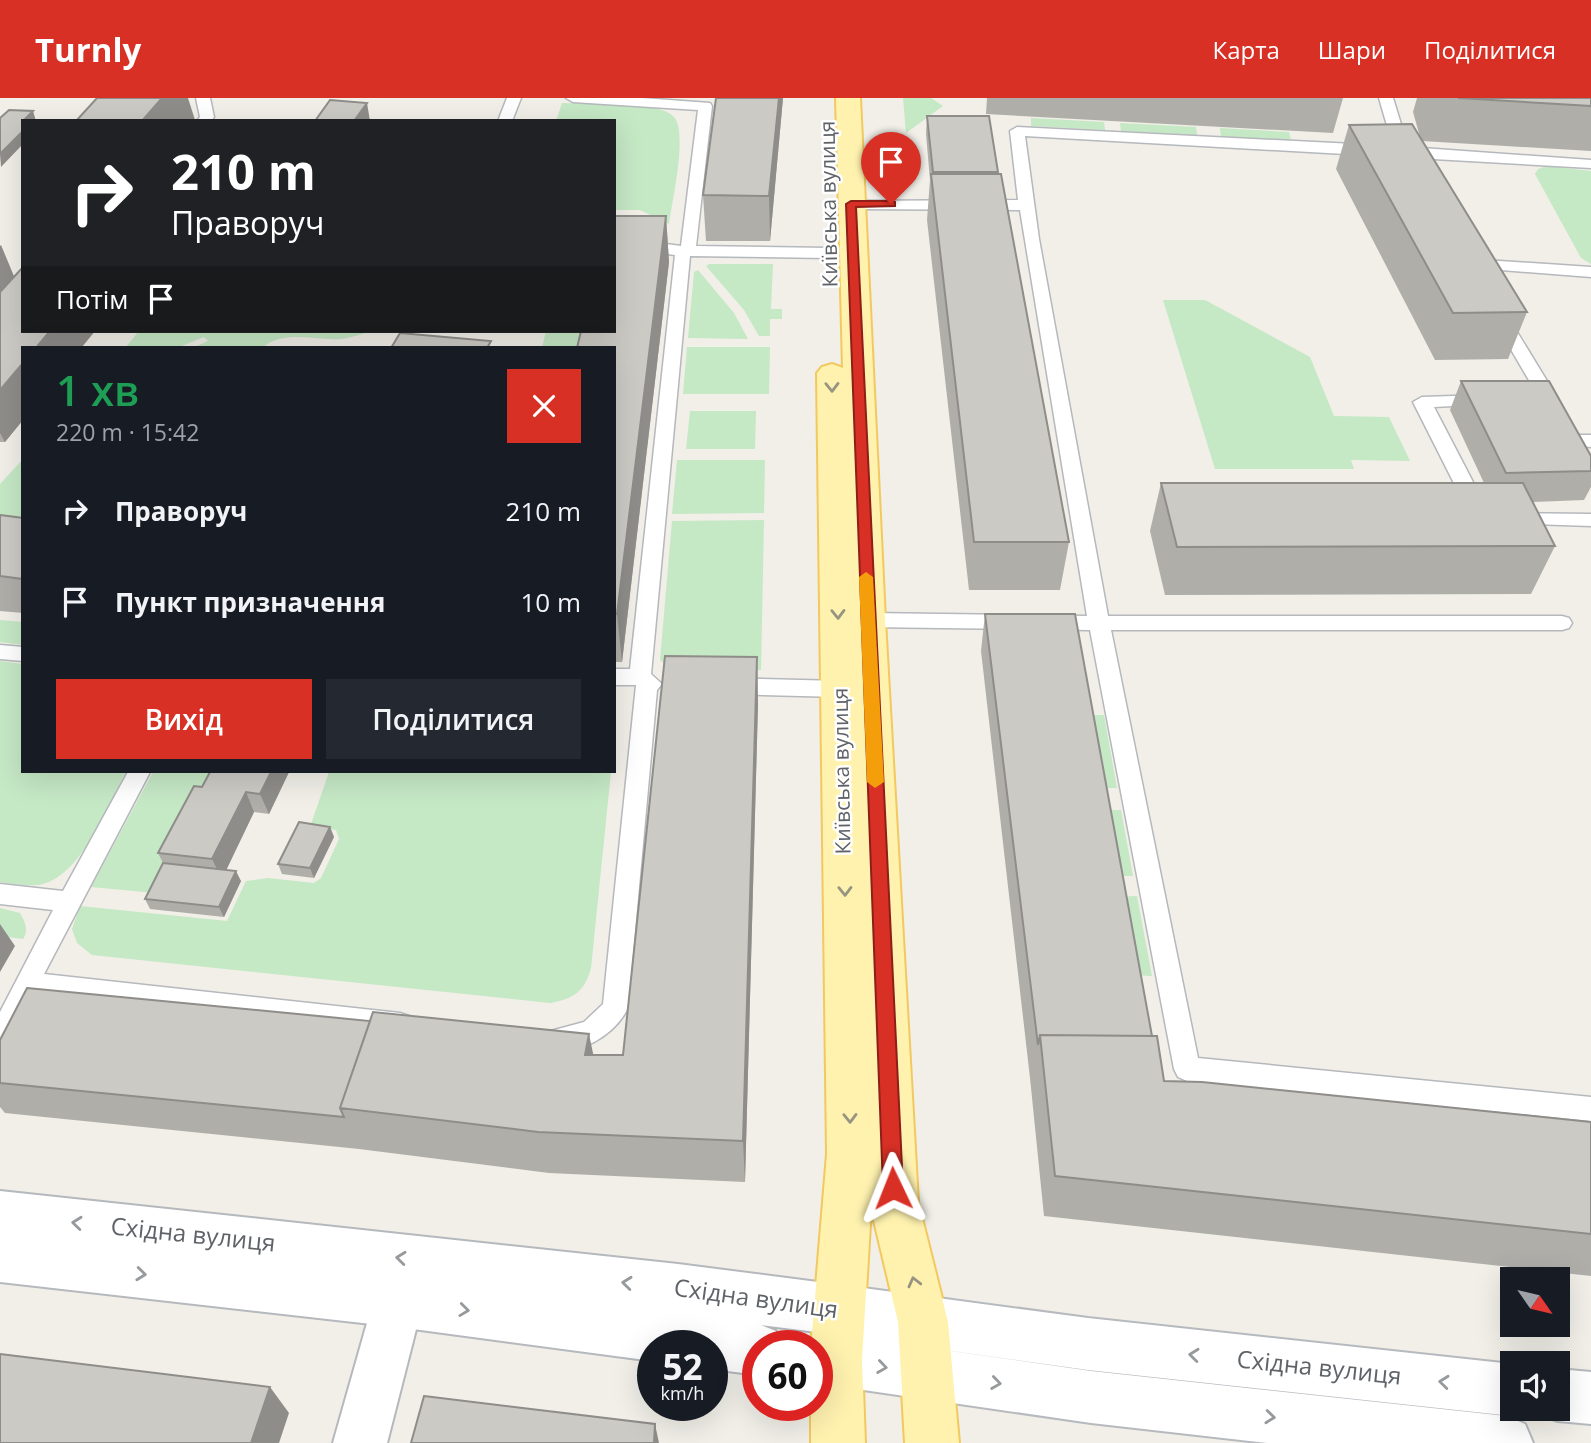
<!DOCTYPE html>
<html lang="uk">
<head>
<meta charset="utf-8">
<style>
	body { margin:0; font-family:"Open Sans",sans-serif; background:#242831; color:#f1f3f6; height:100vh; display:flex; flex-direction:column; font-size:26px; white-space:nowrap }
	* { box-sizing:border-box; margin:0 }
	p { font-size:23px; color:#9ea1a6 }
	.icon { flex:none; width:38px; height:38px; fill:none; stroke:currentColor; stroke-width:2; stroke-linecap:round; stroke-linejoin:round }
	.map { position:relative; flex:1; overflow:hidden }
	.sheet { position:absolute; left:21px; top:248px; width:595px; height:427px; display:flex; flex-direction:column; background:#171b24; border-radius:0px; box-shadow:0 7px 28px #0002 }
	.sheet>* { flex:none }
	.hud { position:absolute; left:21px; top:21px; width:595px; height:214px; border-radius:0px; box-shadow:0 7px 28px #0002; background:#202124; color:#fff; overflow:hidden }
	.needle { width:46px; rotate:124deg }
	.tools { position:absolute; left:1500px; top:1169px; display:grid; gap:14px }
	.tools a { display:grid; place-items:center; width:70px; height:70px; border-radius:0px; background:#171b24; box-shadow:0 7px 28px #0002; font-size:35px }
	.speed { position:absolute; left:637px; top:1232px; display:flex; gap:14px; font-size:35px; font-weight:700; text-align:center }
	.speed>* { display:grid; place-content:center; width:91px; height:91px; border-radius:50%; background:#171b24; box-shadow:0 7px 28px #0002; line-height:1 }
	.speed small { font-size:18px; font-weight:400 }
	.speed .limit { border:10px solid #d22; background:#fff; color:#111 }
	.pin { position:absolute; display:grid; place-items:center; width:60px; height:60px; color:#fff; margin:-72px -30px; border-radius:50% 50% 50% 0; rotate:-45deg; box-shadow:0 0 7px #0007 }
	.pin .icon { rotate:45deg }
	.me { position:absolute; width:77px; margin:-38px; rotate:358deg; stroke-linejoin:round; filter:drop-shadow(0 0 5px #0008) }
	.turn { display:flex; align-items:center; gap:24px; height:147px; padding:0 35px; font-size:32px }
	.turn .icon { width:91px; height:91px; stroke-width:2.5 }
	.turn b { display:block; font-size:49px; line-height:60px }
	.then { display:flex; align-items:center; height:66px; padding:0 35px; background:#0003; gap:14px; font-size:26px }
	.round { display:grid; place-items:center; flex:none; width:74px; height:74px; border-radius:0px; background:#242831 }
	.headline { display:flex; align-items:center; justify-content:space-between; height:119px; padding:0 35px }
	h1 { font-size:42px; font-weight:600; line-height:52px; color:#1e9e55 }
	.primary-button { display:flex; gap:14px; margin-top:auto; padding:14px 35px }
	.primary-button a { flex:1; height:80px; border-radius:0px; background:#d93025; color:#fff; font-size:28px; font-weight:600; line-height:80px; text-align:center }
	.primary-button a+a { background:#242831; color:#f1f3f6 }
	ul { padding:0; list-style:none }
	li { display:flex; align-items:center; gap:21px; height:91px; padding:0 35px }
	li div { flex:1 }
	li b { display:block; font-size:26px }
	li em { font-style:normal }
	header { display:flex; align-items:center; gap:42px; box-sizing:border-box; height:98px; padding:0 35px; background:#d93025; color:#fff }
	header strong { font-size:33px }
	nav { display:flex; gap:38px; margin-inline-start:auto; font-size:24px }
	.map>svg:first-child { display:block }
	.green { fill:#c5e8c5 }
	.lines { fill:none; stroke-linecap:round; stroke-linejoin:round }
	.service-casing { stroke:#b5b8bc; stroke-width:3 }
	.minor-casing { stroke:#b5b8bc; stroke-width:4 }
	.tertiary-casing { stroke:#b5b8bc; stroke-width:4 }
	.secondary-casing { stroke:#b6babf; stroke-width:4 }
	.primary-casing { stroke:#f2c960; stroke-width:4 }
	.service { fill:#fff; fill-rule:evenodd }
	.minor { fill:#fff; fill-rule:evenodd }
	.tertiary { fill:#fff; fill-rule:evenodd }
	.secondary { fill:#fff; fill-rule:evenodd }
	.primary { fill:#fff2af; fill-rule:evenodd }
	.wall { fill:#afaea9 }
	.shaded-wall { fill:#8f8d8a }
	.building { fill:#cccac5; stroke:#8f8d8a; stroke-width:2 }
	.oneway { stroke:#979581 }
	.oneway2 { stroke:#979a9d }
	.route { fill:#d93025; stroke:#8d1f18; stroke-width:2 }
	.slow { fill:#f59e0b }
	.labels { text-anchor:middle; stroke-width:5; stroke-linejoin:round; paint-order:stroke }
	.street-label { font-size:21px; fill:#5f6368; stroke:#fff }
	.near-street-label { font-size:24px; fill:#5f6368; stroke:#fff }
</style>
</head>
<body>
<header>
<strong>Turnly</strong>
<nav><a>Карта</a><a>Шари</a><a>Поділитися</a></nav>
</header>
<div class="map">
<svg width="1591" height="1345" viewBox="0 0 1591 1345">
	<rect width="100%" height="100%" fill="#f1efe8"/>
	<path class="green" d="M 903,0 L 931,0 L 943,8 L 906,35 Z
		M 562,5 C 585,6 659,2 674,19 C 688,35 672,103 669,126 L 640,112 L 614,112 L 614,23 L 556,23 Z
		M 1031,20 L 1104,24 L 1105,32 L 1031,28 Z
		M 1120,25 L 1196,29 L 1197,37 L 1121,33 Z
		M 1220,30 L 1289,34 L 1291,42 L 1221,39 Z
		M 1547,68 L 1591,73 L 1591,166 L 1581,160 L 1535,76 L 1538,71 Z
		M 709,166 L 773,166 L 771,211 L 782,211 L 782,221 L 770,221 L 770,238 L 759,238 L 744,212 L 706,168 Z
		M 698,172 L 734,215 L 748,241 L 688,240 L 694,174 Z
		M 1163,202 L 1205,202 L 1310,259 L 1334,318 L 1389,319 L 1410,363 L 1351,362 L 1354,371 L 1215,371 Z
		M 139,233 L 373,233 C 363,235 352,240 341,241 C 314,243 285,231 262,250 L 192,250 L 208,243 L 204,239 L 177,250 L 125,250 Z
		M 546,233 L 588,233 L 585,250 L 542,250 Z
		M 687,249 L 770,249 L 769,296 L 683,296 Z
		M 690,313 L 756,313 L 755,351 L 686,351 Z
		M 23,361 L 23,443 L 0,441 L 0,386 Z
		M 677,362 L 765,362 L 764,415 L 672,416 Z
		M 764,422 L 761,572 C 735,572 679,579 660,562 L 672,423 Z
		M 0,522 L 23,524 L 23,547 L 0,544 Z
		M 0,563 L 23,566 L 23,674 L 126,674 C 107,708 81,781 38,787 C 26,788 12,786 0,784 Z
		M 1083,617 L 1104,617 L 1117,690 L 1095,690 Z
		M 153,674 L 226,674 L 155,795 L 91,789 Z
		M 329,674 L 611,674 L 591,870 C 585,893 574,901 550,905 L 92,857 L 77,845 L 72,831 L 80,808 L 227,823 L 246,783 L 268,780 L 314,785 L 321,780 L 339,741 L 336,732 L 310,729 Z
		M 1099,712 L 1121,712 L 1133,778 L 1111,778 Z
		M 1137,798 L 1152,878 L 1127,877 L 1114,799 Z
		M 0,810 L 20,815 C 25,824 29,832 23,841 L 0,838 Z"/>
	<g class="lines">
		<defs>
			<path id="service" d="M 196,0 L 210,0 L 214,19 L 211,23 L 197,23 L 200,19 Z
				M 507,0 L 521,0 L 512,23 L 498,23 Z
				M 566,0 L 642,0 L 710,5 L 712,8 L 696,148 L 829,150 L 837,155 L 829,160 L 690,158 L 651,576 L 662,586 L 657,592 L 628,910 C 615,937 576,961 547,950 L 543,942 L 547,934 L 584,924 L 603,906 L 636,587 L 614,587 L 614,571 L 630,571 L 675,157 L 614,149 L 614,139 L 681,148 L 698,12 L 573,4 Z
				M 1379,0 L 1393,0 L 1408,49 L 1591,62 L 1591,70 L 1025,38 L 1039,141 L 1108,518 L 1562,518 L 1569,520 L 1572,525 L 1569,530 L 1562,532 L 1111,532 L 1198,960 L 1591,999 L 1591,1023 L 1187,983 L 1178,979 L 1174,971 L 1090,532 L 867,529 L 860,527 L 857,522 L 860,517 L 867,515 L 1087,518 L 1020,112 L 851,111 L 843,106 L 846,103 L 1018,102 L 1010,33 L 1017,29 L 1393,48 Z
				M 1469,161 L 1591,169 L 1591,179 L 1463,169 L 1461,166 L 1463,163 Z
				M 1500,214 L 1508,219 L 1558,301 L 1555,305 L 1539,306 L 1530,301 L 1537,296 L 1492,219 Z
				M 1484,297 L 1490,298 L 1493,302 L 1490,306 L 1434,309 L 1487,411 L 1484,415 L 1470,415 L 1467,411 L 1413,304 L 1422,299 Z
				M 1573,337 L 1591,337 L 1591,349 L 1566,347 L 1564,343 L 1566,339 Z
				M 1512,415 L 1591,416 L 1591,428 L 1505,425 L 1502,421 L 1505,417 Z
				M 0,547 L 23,549 L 23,563 L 0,561 Z
				M 728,580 L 840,583 L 848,585 L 851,591 L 848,597 L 840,599 L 728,596 L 720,593 L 717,588 L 720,583 Z
				M 128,674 L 150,674 L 44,876 L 400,915 L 409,918 L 413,926 L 409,934 L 400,937 L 34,897 L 9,951 L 0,954 L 0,914 L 53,812 L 0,806 L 0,786 L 63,793 Z"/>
			<path id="minor" d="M 398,1179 L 416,1186 L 423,1204 L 387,1345 L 333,1345 L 373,1204 L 380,1186 Z"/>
			<path id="tertiary" d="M 0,1093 L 678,1166 L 841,1187 L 859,1194 L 866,1212 L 859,1230 L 841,1237 L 761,1227 L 776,1233 L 782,1248 L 758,1248 L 758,1277 L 712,1271 L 712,1248 L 653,1248 L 653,1263 L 398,1229 L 0,1184 Z"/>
			<path id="secondary" d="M 841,1187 L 1088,1220 L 1512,1266 L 1512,1311 L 1530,1311 L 1512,1318 L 1088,1272 L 895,1245 L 1091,1273 L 1506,1318 L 1525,1326 L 1533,1345 L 1267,1345 L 1091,1325 L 836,1288 L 818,1280 L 816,1248 L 818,1244 L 840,1237 L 823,1230 L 816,1212 L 823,1194 Z
				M 1558,1271 L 1591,1274 L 1591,1326 L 1558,1323 L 1539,1316 L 1537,1311 L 1558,1311 Z"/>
			<path id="primary" d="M 836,0 L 860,0 L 885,522 L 918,1104 L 948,1224 L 959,1345 L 905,1345 L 898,1224 L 871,1110 L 862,1262 L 865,1345 L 811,1345 L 811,1307 L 817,1307 L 817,1248 L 811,1248 L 827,1056 L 817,275 L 822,269 L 832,266 L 843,270 Z"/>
		</defs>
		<use href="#service" class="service-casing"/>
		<use href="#minor" class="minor-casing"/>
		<use href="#tertiary" class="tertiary-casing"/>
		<use href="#secondary" class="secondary-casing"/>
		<use href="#primary" class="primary-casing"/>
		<use href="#service" class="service"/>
		<use href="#minor" class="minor"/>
		<use href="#tertiary" class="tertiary"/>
		<use href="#secondary" class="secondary"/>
		<use href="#primary" class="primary"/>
	</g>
	<path class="wall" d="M 713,0 L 783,0 L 770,143 L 706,143 L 703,97 L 716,0 Z
		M 987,0 L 1343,0 L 1333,35 L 986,16 Z
		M 1417,0 L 1591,0 L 1591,53 L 1422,43 L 1527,214 L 1508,261 L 1435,262 L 1336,71 L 1349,27 L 1420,39 L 1413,14 Z
		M 927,18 L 998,74 L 1069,444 L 1060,492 L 969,492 L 927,122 L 930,82 L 926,36 Z
		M 666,118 L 669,164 L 622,564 L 614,564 L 614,250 Z
		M 0,147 L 23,233 L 95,233 L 5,344 L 0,344 Z
		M 1461,283 L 1591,358 L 1591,389 L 1584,402 L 1533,404 L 1555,448 L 1531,496 L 1165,497 L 1150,433 L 1161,385 L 1484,385 L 1450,312 Z
		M 0,417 L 23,420 L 23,515 L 0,513 Z
		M 985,516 L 1152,938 L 1164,983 L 1591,1024 L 1591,1178 L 1044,1118 L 1030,980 L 981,553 Z
		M 757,559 L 758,606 L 745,1084 L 549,1075 L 359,1051 L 5,1015 L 0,1009 L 0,942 L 623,957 Z
		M 210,674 L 289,674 L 269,716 L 254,714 L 226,772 L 241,783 L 224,819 L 150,811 L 145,801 L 163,765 L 158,755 L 202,689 Z
		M 330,729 L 334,739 L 314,780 L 282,776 L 278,766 Z"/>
	<path class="shaded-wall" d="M 162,0 L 188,0 L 195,22 L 142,23 Z
		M 779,0 L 783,0 L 770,143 L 769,98 Z
		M 367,5 L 370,23 L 354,23 Z
		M 33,13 L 36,23 L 25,23 L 25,21 Z
		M 23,33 L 23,46 L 1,69 L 0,56 Z
		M 666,118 L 669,164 L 622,564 L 617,516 Z
		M 1,147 L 16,183 L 0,200 L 0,148 Z
		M 50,233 L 95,233 L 81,250 L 36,250 Z
		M 23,265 L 23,322 L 5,344 L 0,335 L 0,292 Z
		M 757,559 L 758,606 L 745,1084 L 743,1043 Z
		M 271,674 L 289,674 L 269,716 L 260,696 Z
		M 246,694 L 254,714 L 222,781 L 212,761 Z
		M 330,729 L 334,739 L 314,780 L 310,770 Z
		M 236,773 L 241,783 L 224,819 L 219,809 Z
		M 0,826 L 15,848 L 0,874 Z
		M 589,936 L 598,979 L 585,957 Z
		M 270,1289 L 289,1315 L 279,1345 L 251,1345 Z
		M 655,1326 L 659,1345 L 654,1345 Z"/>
	<path class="building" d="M 97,0 L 162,0 L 142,23 L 76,23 Z
		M 716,0 L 779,0 L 769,98 L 703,97 Z
		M 1458,0 L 1591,0 L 1591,8 Z
		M 330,2 L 367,5 L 354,23 L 315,23 Z
		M 9,12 L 33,13 L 25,21 L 33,22 L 23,23 L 23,33 L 0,56 L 0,20 Z
		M 927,18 L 989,18 L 998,74 L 933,74 Z
		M 1412,26 L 1527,214 L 1453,215 L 1349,27 Z
		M 931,76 L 1001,76 L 1069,444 L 974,444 Z
		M 614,118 L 666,118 L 617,516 L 614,516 L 614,250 L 577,250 L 581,233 L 614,233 Z
		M 23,169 L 23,233 L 50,233 L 36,250 L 23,250 L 23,265 L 0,292 L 0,194 Z
		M 400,235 L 491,243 L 487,250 L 391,250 Z
		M 1461,283 L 1549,283 L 1591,358 L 1591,373 L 1506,375 Z
		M 1161,385 L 1523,385 L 1555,448 L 1177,449 Z
		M 0,417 L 23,420 L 23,481 L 0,478 Z
		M 985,516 L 1075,516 L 1152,938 L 1040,937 L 1038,947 Z
		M 665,558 L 757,559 L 743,1043 L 538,1034 L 340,1010 L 373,914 L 589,936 L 585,957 L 623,957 Z
		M 210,674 L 271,674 L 260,696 L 246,694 L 212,761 L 158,755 L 194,688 L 202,689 Z
		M 299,724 L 330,729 L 310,770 L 278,766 Z
		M 163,765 L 236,773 L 219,809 L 145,801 Z
		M 27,890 L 370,923 L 340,1010 L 344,1019 L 0,985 L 0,942 Z
		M 1040,937 L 1157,938 L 1164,983 L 1202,984 L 1591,1024 L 1591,1136 L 1055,1078 Z
		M 0,1256 L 270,1289 L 251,1345 L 0,1345 Z
		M 424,1298 L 655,1326 L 654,1345 L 411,1345 Z"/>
	<defs><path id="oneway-chevron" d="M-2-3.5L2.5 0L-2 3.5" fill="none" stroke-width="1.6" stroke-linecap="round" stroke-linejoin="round" transform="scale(1.75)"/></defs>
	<g class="oneway">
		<use href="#oneway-chevron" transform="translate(832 289) rotate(89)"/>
		<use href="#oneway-chevron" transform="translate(838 516) rotate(89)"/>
		<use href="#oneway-chevron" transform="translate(845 793) rotate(89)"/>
		<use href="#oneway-chevron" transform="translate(850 1020) rotate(89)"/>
		<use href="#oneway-chevron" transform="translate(914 1184) rotate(-104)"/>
	</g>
	<g class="oneway2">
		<use href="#oneway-chevron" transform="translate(77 1125) rotate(-174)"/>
		<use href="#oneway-chevron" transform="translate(401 1160) rotate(-174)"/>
		<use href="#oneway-chevron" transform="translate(141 1176) rotate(6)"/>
		<use href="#oneway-chevron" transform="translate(627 1185) rotate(-174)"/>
		<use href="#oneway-chevron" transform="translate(464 1212) rotate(7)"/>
		<use href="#oneway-chevron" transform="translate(1194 1257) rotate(-174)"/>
		<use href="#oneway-chevron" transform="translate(882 1269) rotate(8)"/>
		<use href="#oneway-chevron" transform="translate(1444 1284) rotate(-174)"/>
		<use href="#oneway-chevron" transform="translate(996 1285) rotate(8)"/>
		<use href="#oneway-chevron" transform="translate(1270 1319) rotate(6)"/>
	</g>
	<path class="route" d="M 891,103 L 895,104 L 895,108 L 856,109 L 903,1090 L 900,1096 L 893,1099 L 886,1096 L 883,1090 L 846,106 L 851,103 Z"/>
	<path class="slow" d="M 866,474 L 873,479 L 884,684 L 875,690 L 867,684 L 859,479 Z"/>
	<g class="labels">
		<g class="street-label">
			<text transform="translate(829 106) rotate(-91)" y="7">Київська вулиця</text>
			<text transform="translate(842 673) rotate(-91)" y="7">Київська вулиця</text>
		</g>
		<g class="near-street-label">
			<text transform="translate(193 1137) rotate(6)" y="8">Східна вулиця</text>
			<text transform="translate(756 1201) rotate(8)" y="8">Східна вулиця</text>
			<text transform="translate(1319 1270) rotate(6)" y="8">Східна вулиця</text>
		</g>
	</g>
</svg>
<div class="tools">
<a><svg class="needle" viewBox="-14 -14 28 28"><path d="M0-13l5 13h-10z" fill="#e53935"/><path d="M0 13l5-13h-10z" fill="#9ea1a6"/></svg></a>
<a><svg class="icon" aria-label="sound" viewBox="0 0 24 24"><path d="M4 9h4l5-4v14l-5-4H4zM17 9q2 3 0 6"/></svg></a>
</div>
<div class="speed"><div>52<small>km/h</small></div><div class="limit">60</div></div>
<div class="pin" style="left:891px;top:106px;background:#d93025"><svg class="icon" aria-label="arrive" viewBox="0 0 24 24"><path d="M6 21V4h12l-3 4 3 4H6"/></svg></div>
<svg class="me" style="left:893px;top:1090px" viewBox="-20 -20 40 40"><path d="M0-17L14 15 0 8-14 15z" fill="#d93025" stroke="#fff" stroke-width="4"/></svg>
<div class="hud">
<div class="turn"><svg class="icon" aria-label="right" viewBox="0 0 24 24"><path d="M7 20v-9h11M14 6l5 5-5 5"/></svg><div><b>210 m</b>Праворуч</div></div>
<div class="then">Потім<svg class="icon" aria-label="arrive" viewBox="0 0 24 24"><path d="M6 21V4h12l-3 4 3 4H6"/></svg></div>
</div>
<section class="sheet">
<div class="headline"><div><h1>1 хв</h1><p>220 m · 15:42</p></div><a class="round" style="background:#d93025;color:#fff"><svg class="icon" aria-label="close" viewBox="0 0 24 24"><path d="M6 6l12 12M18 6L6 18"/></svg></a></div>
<ul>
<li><svg class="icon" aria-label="right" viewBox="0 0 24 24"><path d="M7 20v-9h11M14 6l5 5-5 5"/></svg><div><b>Праворуч</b></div><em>210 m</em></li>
<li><svg class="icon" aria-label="arrive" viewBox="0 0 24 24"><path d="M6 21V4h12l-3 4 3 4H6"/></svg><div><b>Пункт призначення</b></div><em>10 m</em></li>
</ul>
<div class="primary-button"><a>Вихід</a><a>Поділитися</a></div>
</section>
</div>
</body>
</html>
